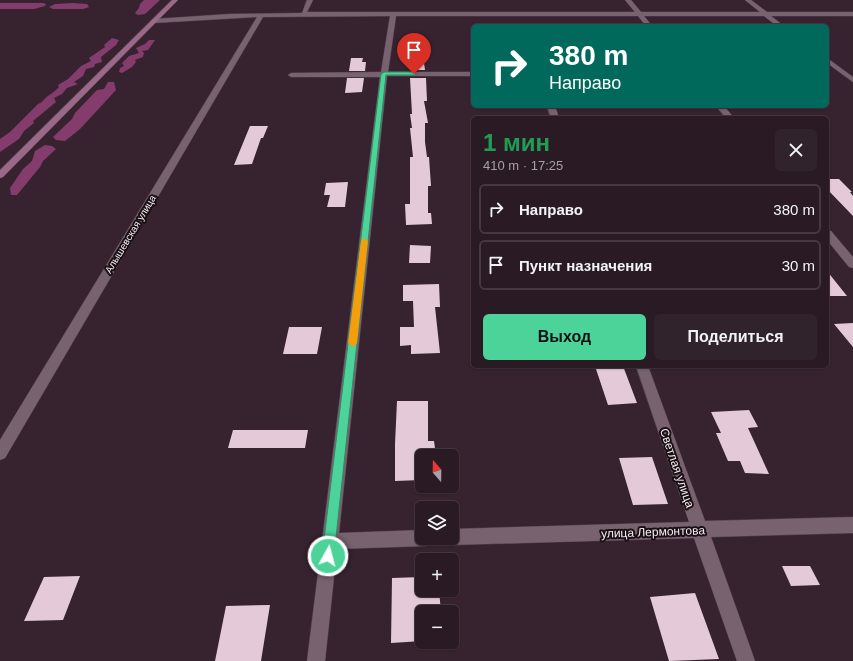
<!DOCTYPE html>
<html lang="ru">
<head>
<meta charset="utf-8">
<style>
	body { margin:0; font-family:Arial,sans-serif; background:#31232b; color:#f1f3f6; height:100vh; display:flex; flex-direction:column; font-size:15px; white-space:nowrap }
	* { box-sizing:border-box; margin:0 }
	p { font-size:13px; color:#a5a1a6 }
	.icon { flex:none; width:22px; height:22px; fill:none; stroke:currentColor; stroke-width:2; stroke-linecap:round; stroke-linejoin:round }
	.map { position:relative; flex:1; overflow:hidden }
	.details { position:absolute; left:471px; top:116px; width:358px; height:252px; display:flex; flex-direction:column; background:#291a23; border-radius:6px; box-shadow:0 1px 3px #0004,0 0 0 1px #453841 }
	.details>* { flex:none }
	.hud { position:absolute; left:471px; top:24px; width:358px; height:84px; border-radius:6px; box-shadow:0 1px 3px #0004,0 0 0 1px #453841; background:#00695c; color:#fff; overflow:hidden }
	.needle { width:26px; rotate:340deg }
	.buttons { position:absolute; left:415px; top:449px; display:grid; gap:8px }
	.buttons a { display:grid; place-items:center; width:44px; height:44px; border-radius:6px; background:#291a23; box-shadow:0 1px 3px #0004,0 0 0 1px #453841; font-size:20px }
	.pin { position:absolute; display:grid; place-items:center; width:34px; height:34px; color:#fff; margin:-41px -17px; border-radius:50% 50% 50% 0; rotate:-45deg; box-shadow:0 0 4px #0007 }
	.pin .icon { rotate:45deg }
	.me { position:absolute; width:44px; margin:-22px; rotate:7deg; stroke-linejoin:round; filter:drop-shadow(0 0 3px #0008) }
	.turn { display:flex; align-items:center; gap:14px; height:84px; padding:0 12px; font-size:18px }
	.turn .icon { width:52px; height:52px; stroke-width:2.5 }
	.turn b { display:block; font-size:28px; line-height:34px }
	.round { display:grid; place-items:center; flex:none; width:42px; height:42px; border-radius:6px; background:#31232b }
	.summary { display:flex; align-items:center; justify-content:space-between; height:68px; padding:0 12px }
	h1 { font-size:24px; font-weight:600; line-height:30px; color:#1e9e55 }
	.cta { display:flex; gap:8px; margin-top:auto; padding:8px 12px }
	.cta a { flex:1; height:46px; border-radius:6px; background:#4cd39a; color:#111; font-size:16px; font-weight:600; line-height:46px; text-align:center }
	.cta a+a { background:#31232b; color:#f1f3f6 }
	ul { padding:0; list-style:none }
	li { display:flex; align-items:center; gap:12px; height:50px; margin:0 8px 6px; padding:0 4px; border:2px solid #453841; border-radius:6px }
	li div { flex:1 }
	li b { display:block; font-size:15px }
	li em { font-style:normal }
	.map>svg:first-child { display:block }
	.forest { fill:#843c6c }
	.building { fill:#e4cad9 }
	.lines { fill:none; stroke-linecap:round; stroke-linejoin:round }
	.minor-casing { stroke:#52424c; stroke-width:1 }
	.secondary-casing { stroke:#52424c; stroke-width:1 }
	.minor { fill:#796270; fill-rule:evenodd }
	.secondary { fill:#9b6889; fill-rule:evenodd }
	.route { fill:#4cd39a; stroke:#318964 }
	.slow { fill:#f59e0b }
	.labels { text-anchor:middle; stroke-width:4; stroke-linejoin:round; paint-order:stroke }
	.street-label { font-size:10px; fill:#f9ebf3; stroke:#181015 }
	.near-street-label { font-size:12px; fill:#f9ebf3; stroke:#181015 }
</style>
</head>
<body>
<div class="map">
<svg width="853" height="661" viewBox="0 0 853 661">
	<rect width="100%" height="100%" fill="#37232f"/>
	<path class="forest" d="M 144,0 L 160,0 L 145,14 L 138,15 L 135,13 L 139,8 L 140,4 Z
		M 0,3 L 43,3 L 46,4 L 45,6 L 34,9 L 0,9 Z
		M 73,3 L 87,4 L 89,7 L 83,9 L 53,9 L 49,7 L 55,4 Z
		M 112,38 L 119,40 L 116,45 L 101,57 L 102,62 L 95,64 L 94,67 L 86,69 L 83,76 L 74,82 L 78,84 L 67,88 L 62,94 L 54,98 L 56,102 L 33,121 L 34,123 L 24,131 L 19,139 L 0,152 L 0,139 L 10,132 L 38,104 L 42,102 C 47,95 53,94 59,87 L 58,85 L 68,79 L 81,66 L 91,61 L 89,58 L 105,47 L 104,45 Z
		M 149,40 L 155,40 L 148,50 L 142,51 L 144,53 L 143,57 L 135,60 L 136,62 L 132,67 L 122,73 L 119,72 L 120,68 L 124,66 L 122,63 L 129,56 L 139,53 L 136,48 L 145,44 Z
		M 108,82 L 114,82 L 116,90 L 80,129 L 65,141 L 56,140 L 53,137 L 72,119 L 75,113 L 97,90 L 104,89 Z
		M 45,145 L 52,146 L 56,149 L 43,161 L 40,167 L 17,195 L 11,195 L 10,188 L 23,169 L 32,161 L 35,151 Z"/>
	<path class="building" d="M 423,56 L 425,70 L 410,70 L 409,57 Z
		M 351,58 L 363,58 L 362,62 L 366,62 L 365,71 L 349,71 Z
		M 347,78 L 364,78 L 362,92 L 345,93 Z
		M 410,78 L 426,78 L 427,101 L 424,101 L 428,123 L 425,123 L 425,142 L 427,157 L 429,157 L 431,186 L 428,186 L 428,213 L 431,213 L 432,224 L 406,225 L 405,204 L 410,204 L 410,157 L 413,157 L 410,128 L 412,128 L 410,114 L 412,114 Z
		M 250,126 L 268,126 L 263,138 L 261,138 L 252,164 L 234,165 Z
		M 827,179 L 839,179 L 852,192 L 850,192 L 853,196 L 853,216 L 827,189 Z
		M 348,182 L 345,207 L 327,207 L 330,195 L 324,195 L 326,183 Z
		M 410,245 L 431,246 L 430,263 L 409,263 Z
		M 827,271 L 847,296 L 827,296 Z
		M 439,284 L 440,307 L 435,307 L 440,353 L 411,354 L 411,345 L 400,346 L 400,327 L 414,327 L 413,301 L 403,301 L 403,285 Z
		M 853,323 L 853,347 L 834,324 Z
		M 289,327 L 322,327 L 317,354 L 283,354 Z
		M 595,366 L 623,366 L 637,403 L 608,405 Z
		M 397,401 L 428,401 L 428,441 L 434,441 L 436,456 L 422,456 L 422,480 L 395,481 L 395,444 Z
		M 749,410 L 758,427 L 748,428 L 769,474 L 745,473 L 740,461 L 728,461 L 716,433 L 721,433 L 711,412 Z
		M 233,430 L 308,430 L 305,448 L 228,448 Z
		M 652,457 L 668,504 L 633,505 L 619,458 Z
		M 782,566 L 810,566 L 820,585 L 791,586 Z
		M 80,576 L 63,620 L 24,621 L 44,577 Z
		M 422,577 L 422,590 L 439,590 L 441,612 L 422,612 L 422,641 L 391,643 L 392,578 Z
		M 695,593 L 719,659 L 669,661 L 650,597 Z
		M 270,605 L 261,661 L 215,661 L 226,606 Z"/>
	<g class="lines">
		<defs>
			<path id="minor" d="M 307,0 L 313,0 L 307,12 L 635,12 L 625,0 L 631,0 L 641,12 L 760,12 L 745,0 L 751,0 L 767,12 L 853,12 L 853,16 L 771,16 L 784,26 L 777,26 L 764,16 L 644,16 L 652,26 L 646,26 L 638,16 L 396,16 L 388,72 L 473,72 L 473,76 L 387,76 L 339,533 L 422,530 L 422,538 L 434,538 L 432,544 L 426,546 L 337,549 L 325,661 L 307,661 L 380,77 L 291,77 L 288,75 L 291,73 L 381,72 L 390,16 L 263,17 L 5,458 L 0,460 L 0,440 L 257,17 L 154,23 L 151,21 L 154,19 L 230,14 L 302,13 Z
				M 827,58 L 853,77 L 853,82 L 827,63 Z
				M 547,106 L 555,106 L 559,118 L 551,118 Z
				M 716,106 L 724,106 L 734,118 L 726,118 Z
				M 827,230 L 831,231 L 853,257 L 853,268 L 849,267 L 827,240 Z
				M 636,366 L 648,366 L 705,521 L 853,517 L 853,533 L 711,537 L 755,661 L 737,661 L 694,538 L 452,545 L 446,543 L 444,538 L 452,538 L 452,529 L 689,522 Z"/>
			<path id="secondary" d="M 172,0 L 178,0 L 3,177 L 0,178 L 0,170 Z"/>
		</defs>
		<use href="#minor" class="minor-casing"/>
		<use href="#secondary" class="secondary-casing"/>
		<use href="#minor" class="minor"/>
		<use href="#secondary" class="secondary"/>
	</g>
	<path class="route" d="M 414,72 L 415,73 L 415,75 L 386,75 L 334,556 L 333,560 L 328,562 L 324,560 L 322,556 L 381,74 L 384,72 Z"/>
	<path class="slow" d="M 364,238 L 368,241 L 357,343 L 353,347 L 348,343 L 361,241 Z"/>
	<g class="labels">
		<g class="street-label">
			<text transform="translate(130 234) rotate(-59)" y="4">Алышевская улица</text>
		</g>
		<g class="near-street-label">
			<text transform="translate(677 468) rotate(71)" y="4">Светлая улица</text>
			<text transform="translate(653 532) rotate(-2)" y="4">улица Лермонтова</text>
		</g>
	</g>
</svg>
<div class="buttons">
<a><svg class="needle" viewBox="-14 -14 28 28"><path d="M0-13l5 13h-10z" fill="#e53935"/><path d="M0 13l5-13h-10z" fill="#a5a1a6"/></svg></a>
<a><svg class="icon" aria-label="layers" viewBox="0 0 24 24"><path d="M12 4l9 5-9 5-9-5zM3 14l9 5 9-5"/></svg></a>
<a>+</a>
<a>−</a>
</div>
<div class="pin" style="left:414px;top:74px;background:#d93025"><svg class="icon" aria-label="arrive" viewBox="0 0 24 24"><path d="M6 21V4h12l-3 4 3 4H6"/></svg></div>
<svg class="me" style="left:328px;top:556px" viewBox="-20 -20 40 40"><circle r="17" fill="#4cd39a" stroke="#fff" stroke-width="3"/><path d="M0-11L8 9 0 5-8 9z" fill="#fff"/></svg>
<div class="hud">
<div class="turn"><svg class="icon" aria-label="right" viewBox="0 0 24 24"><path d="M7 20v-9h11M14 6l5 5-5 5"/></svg><div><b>380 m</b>Направо</div></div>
</div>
<section class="details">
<div class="summary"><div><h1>1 мин</h1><p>410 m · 17:25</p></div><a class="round"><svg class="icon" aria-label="close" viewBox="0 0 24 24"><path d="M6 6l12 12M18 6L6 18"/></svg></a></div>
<ul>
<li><svg class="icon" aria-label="right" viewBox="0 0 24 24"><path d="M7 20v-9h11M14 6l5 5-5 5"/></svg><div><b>Направо</b></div><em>380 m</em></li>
<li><svg class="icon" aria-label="arrive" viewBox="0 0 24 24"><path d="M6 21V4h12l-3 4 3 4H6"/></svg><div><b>Пункт назначения</b></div><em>30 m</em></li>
</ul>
<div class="cta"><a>Выход</a><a>Поделиться</a></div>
</section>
</div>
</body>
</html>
